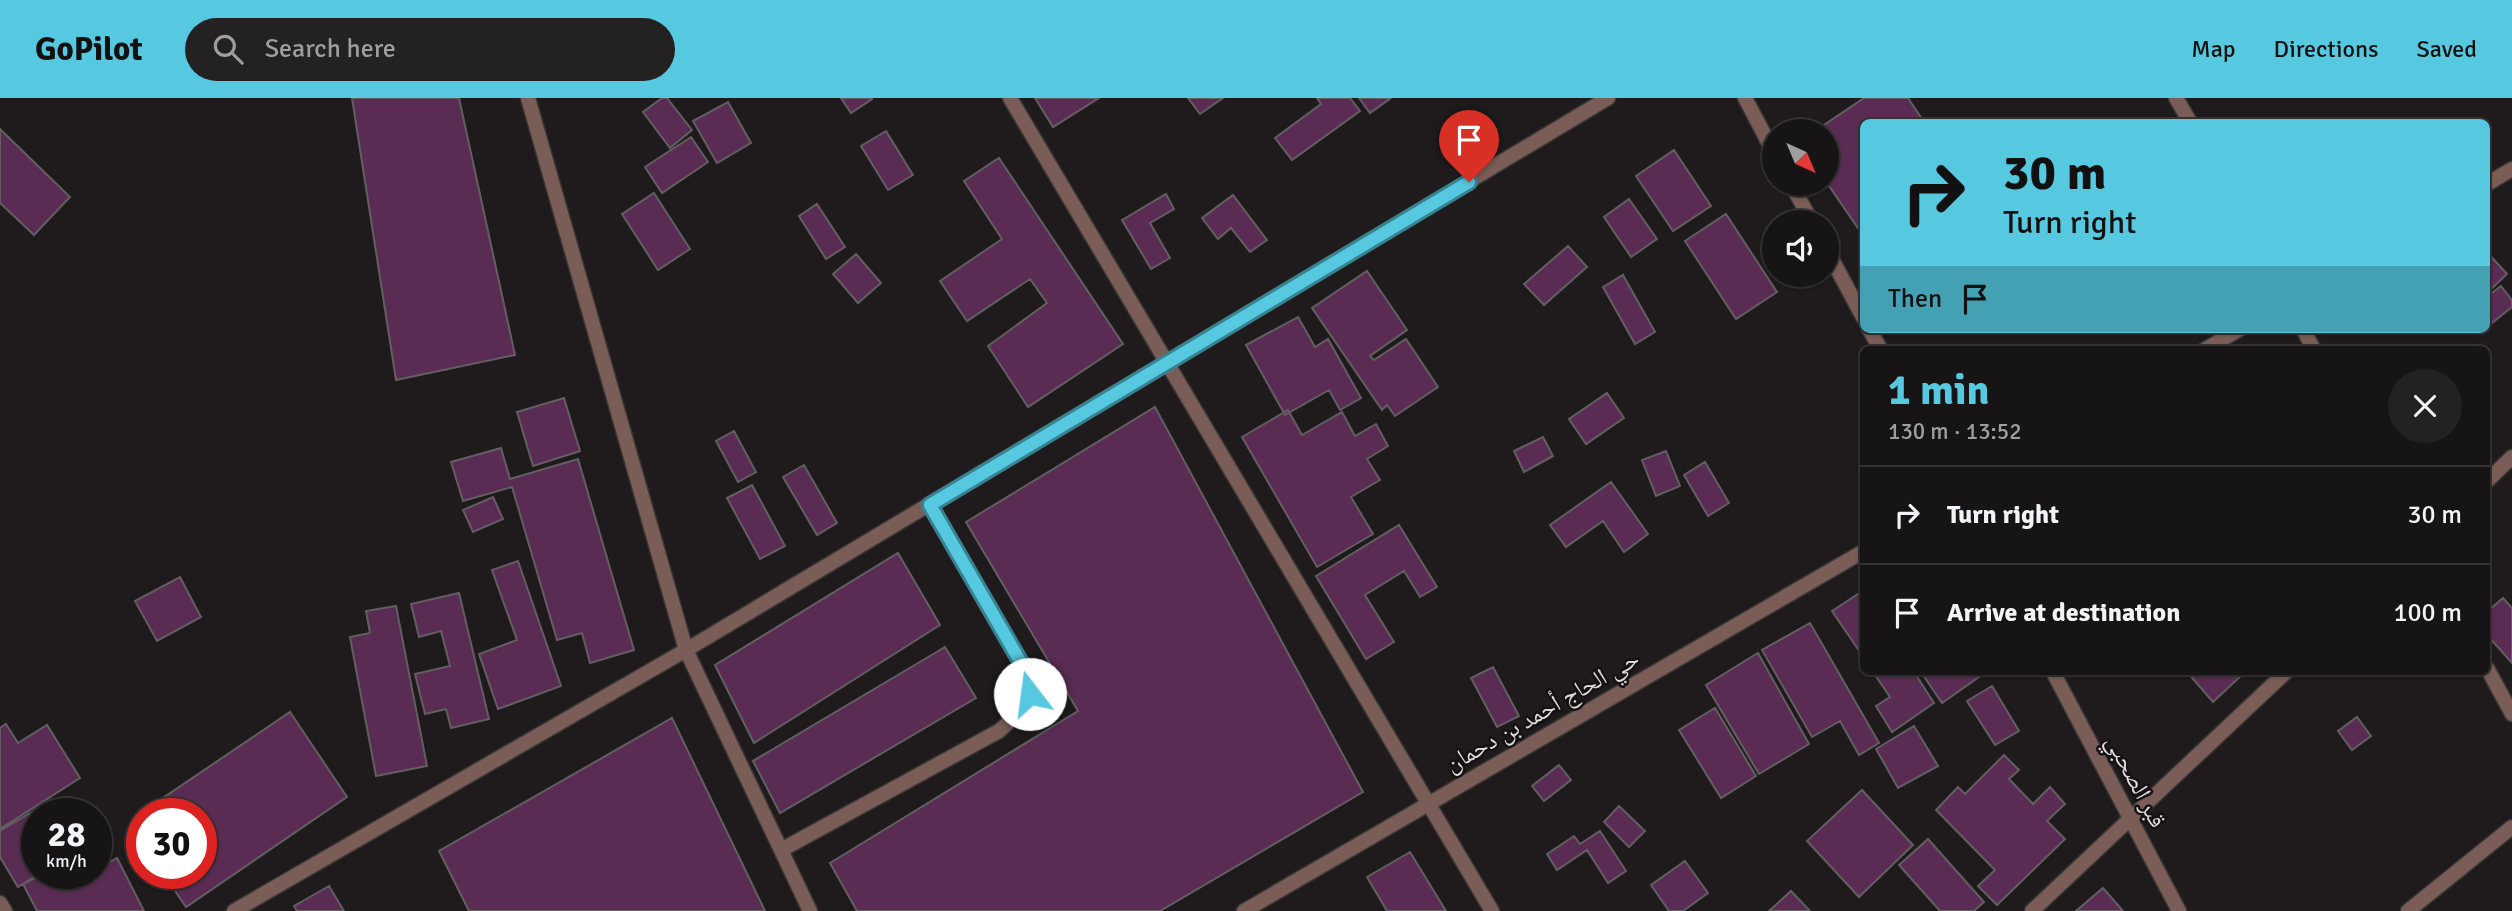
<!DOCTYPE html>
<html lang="en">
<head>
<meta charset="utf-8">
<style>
	body { margin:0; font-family:Signika,"Noto Naskh Arabic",sans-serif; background:#242122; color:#f1f3f6; height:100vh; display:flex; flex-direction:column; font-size:26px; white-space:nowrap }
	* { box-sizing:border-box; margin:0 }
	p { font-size:23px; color:#9e9ea0 }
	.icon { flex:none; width:38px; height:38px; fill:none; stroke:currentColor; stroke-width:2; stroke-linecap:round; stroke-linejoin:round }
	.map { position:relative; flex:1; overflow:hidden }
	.details { position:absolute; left:1860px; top:248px; width:630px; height:329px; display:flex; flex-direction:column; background:#171415; border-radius:10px; box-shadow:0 2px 5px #0004,0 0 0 2px #363334 }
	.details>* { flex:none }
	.hud { position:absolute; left:1860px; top:21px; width:630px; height:214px; border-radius:10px; box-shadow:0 2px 5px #0004,0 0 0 2px #363334; background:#56c9e0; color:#111; overflow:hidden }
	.needle { width:46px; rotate:136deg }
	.fabs { position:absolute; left:1762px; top:21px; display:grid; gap:14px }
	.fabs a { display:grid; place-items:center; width:77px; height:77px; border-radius:50%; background:#171415; box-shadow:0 2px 5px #0004,0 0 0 2px #363334; font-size:35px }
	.speed { position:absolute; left:21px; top:700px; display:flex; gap:14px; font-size:35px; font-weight:700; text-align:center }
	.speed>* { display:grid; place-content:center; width:91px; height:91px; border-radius:50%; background:#171415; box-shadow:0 2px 5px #0004,0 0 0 2px #363334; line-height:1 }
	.speed small { font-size:18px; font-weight:400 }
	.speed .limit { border:10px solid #d22; background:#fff; color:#111 }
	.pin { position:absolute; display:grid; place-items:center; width:60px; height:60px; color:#fff; margin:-72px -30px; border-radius:50% 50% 50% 0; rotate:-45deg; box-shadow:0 0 7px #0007 }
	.pin .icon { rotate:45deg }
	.me { position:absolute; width:77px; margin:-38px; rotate:345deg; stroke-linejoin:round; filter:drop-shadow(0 0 5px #0008) }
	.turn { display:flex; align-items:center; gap:24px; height:147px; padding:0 28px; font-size:32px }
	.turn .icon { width:91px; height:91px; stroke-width:2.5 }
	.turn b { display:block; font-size:49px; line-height:60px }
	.then { display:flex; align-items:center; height:66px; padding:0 28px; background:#0003; gap:14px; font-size:26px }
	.round { display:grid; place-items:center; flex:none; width:74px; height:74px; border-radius:37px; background:#242122 }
	.headline { display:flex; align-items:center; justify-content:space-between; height:119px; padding:0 28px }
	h1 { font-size:42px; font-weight:800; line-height:52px; color:#56c9e0 }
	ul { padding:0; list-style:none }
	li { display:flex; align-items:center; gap:21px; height:98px; padding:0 28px; border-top:2px solid #363334 }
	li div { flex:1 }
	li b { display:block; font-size:26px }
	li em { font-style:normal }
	header { display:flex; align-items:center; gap:42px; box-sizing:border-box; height:98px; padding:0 35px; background:#56c9e0; color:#111 }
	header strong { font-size:33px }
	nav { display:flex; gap:38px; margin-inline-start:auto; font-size:24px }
	.search { width:490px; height:63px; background:#242122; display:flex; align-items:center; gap:18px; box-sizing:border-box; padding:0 24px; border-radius:38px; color:#9e9ea0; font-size:26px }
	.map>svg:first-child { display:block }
	.building { fill:#5a2c54; stroke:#625e61; stroke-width:2 }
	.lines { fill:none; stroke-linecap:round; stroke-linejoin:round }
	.street-casing { stroke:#3a3637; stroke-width:17 }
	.street { stroke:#7a5d57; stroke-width:14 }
	.route-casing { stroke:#388392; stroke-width:18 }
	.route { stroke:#56c9e0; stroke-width:12 }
	.labels { text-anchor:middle; stroke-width:5; stroke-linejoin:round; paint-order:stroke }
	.street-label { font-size:24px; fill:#dfdcdd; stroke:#161213 }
</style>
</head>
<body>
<header>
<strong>GoPilot</strong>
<div class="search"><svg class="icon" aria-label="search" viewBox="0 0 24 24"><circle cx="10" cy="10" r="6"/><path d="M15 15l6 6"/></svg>Search here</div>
<nav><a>Map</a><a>Directions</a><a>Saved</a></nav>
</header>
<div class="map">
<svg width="2512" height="813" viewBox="0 0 2512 813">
	<rect width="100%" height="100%" fill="#1f1b1c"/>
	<path class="building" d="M 352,0 L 459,0 L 515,257 L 396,282 Z
		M 662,0 L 667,0 L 692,32 L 670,50 L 643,14 Z
		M 841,0 L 871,0 L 872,1 L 851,15 Z
		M 1035,0 L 1099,0 L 1053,29 Z
		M 1188,0 L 1223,0 L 1200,16 Z
		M 1317,0 L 1350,0 L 1360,13 L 1292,62 L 1275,40 L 1321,6 Z
		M 1359,0 L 1391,0 L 1370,15 Z
		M 1864,0 L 1908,0 L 1924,24 L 1864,24 L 1864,139 L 1827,85 L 1827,33 L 1815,33 Z
		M 728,4 L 751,45 L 717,65 L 693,23 Z
		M 0,31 L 70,99 L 34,137 L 0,105 Z
		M 886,33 L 913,77 L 888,92 L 861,48 Z
		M 691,39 L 708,64 L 662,95 L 645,69 Z
		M 1674,52 L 1711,108 L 1673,133 L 1636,78 Z
		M 999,60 L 1123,246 L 1028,309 L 988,248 L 1047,205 L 1030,181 L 967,223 L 940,183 L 1002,141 L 964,83 Z
		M 654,95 L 690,151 L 658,172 L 622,116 Z
		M 1166,96 L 1174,111 L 1150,125 L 1170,160 L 1151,171 L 1122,122 Z
		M 1233,97 L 1267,142 L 1250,154 L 1231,130 L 1218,141 L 1202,120 Z
		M 1629,101 L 1657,141 L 1631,159 L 1604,119 Z
		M 817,106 L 845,149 L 826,161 L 799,118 Z
		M 1726,116 L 1777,194 L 1736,221 L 1685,143 Z
		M 1568,148 L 1587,169 L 1544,207 L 1524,186 Z
		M 2487,154 L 2507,176 L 2487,195 Z
		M 856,156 L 881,185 L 858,205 L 833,176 Z
		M 1367,173 L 1407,232 L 1370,258 L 1374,262 L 1406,241 L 1438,289 L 1395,318 L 1387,307 L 1382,312 L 1312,210 Z
		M 1623,177 L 1655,234 L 1635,246 L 1603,189 Z
		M 2501,188 L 2512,202 L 2512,209 L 2487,229 L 2487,199 Z
		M 1298,219 L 1315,249 L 1328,241 L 1361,300 L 1340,312 L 1329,292 L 1285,317 L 1246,247 Z
		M 1607,295 L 1624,320 L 1586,346 L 1569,321 Z
		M 564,300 L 580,353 L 533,368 L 517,314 Z
		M 1155,309 L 1363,694 L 1160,813 L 857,813 L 830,765 L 1078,613 L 966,424 Z
		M 1288,312 L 1302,337 L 1342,314 L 1355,338 L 1376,326 L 1388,348 L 1367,361 L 1380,382 L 1351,399 L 1373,436 L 1317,469 L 1242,339 Z
		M 734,333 L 756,374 L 738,384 L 716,343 Z
		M 1543,339 L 1553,358 L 1524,374 L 1514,353 Z
		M 501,350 L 510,381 L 578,361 L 634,552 L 590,565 L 582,535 L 557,542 L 512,389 L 463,403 L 451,364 Z
		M 1666,353 L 1680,388 L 1656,398 L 1642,362 Z
		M 1705,364 L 1729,405 L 1708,418 L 1684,377 Z
		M 804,367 L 837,425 L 817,437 L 783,379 Z
		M 1611,384 L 1648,436 L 1624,454 L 1603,423 L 1566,449 L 1550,427 Z
		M 752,387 L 785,448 L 760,461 L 727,400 Z
		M 493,399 L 503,421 L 473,434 L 463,412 Z
		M 1399,427 L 1437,489 L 1420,499 L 1404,473 L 1365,497 L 1394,544 L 1366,561 L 1316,478 Z
		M 898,455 L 940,527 L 754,645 L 715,567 Z
		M 518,463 L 561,588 L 498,611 L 479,556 L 517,542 L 492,472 Z
		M 180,479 L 201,519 L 157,543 L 135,503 Z
		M 1864,492 L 1864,560 L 1832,513 Z
		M 459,495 L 489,621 L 451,630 L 446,611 L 425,616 L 415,576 L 450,568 L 441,533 L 419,539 L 411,506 Z
		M 2503,500 L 2512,510 L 2512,565 L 2487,537 L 2487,514 Z
		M 396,508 L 427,668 L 376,678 L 350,539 L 370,535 L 366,513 Z
		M 1810,525 L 1879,645 L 1859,657 L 1840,623 L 1812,639 L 1762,552 Z
		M 945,549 L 976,600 L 780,715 L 753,663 Z
		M 1758,555 L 1809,646 L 1759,676 L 1706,587 Z
		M 1493,569 L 1519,618 L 1497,629 L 1471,580 Z
		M 1873,574 L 1914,574 L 1934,605 L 1892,634 L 1876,608 L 1890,599 Z
		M 1921,574 L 1986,574 L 1942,605 Z
		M 2187,574 L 2245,574 L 2213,604 Z
		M 1992,588 L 2019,633 L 1995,647 L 1967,603 Z
		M 1715,610 L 1756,678 L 1721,700 L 1679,632 Z
		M 290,614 L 347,699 L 186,809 L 163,775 L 201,775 L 201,716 L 157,716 L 151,708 Z
		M 2357,619 L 2371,638 L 2352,652 L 2338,633 Z
		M 672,620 L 765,813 L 469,813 L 439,753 Z
		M 6,626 L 18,645 L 47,627 L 80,680 L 0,731 L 0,630 Z
		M 1914,628 L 1938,668 L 1898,690 L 1876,651 Z
		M 2004,657 L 2019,672 L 2009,681 L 2033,706 L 2050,689 L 2065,706 L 2047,723 L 2065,741 L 1997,807 L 1978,788 L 1995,772 L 1936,712 L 1958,689 L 1965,696 Z
		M 1559,667 L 1571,682 L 1544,703 L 1532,688 Z
		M 1862,692 L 1913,747 L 1859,799 L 1807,743 Z
		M 45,706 L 51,716 L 37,716 L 37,775 L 40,775 L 18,789 L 0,759 L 0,733 Z
		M 1619,708 L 1645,733 L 1629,749 L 1604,724 Z
		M 1600,733 L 1626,773 L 1608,785 L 1587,752 L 1557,772 L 1547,756 L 1574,738 L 1580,746 Z
		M 1928,741 L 1984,804 L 1974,813 L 1940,813 L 1899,767 Z
		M 1410,754 L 1446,813 L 1387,813 L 1367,779 Z
		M 117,760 L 144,813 L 37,813 L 23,786 L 45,775 L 96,775 L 96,771 Z
		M 1685,763 L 1708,795 L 1683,813 L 1669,813 L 1651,787 Z
		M 329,788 L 344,813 L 297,813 L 294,808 Z
		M 2103,790 L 2123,813 L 2076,813 Z
		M 1791,793 L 1810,813 L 1769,813 Z"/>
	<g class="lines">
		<defs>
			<path id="street" d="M 528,0 L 686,552 L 810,813
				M 1010,0 L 1492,813
				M 1745,0 L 1774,55
				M 2176,0 L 2190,24
				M 1791,86 L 1812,124
				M 2487,86 L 2512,71
				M 1827,152 L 1864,221
				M 1869,231 L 1881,252
				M 2303,231 L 2314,252
				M 2204,252 L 2240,231
				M 2487,383 L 2512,359
				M 2487,570 L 2512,616
				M 2053,574 L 2179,813
				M 781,752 L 999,633 C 1021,613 1031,605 1027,575 L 930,407
				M 0,805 L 5,813
				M 234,813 L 686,552 L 1608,0
				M 1244,813 L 1864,453
				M 2032,813 L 2286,574
				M 2408,813 L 2512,729"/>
		</defs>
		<use href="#street" class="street-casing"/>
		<use href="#street" class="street"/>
	</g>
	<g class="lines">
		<defs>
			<path id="route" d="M 1030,596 L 1027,575 L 930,407 L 1469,84"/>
		</defs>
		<use href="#route" class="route-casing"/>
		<use href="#route" class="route"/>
	</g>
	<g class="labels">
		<g class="street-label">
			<text transform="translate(1542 613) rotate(-30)" y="8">حي الحاج أحمد بن دحمان</text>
			<text transform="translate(2136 683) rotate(62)" y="8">قبر الصحبي</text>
		</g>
	</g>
</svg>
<div class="fabs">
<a><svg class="needle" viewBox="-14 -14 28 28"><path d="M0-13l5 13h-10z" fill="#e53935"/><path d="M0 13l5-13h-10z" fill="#9e9ea0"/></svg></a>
<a><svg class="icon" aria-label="sound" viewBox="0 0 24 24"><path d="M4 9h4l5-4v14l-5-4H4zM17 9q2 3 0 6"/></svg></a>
</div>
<div class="speed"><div>28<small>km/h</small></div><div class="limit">30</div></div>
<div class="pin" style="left:1469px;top:84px;background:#d93025"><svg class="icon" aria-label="arrive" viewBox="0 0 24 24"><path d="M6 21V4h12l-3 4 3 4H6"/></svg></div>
<svg class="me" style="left:1030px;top:596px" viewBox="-20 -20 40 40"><circle r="19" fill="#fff"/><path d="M0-13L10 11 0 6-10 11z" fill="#56c9e0"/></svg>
<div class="hud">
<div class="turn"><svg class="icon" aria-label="right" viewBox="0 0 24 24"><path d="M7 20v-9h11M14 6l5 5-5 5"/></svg><div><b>30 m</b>Turn right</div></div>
<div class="then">Then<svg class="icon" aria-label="arrive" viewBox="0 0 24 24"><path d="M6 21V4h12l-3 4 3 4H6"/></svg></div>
</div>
<section class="details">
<div class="headline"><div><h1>1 min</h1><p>130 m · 13:52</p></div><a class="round"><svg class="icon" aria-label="close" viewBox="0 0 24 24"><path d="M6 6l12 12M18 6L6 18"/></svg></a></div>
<ul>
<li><svg class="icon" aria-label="right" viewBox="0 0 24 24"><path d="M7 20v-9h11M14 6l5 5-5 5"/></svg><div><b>Turn right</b></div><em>30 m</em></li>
<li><svg class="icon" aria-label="arrive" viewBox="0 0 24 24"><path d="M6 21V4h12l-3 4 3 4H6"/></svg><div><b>Arrive at destination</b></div><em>100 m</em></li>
</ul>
</section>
</div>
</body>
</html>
